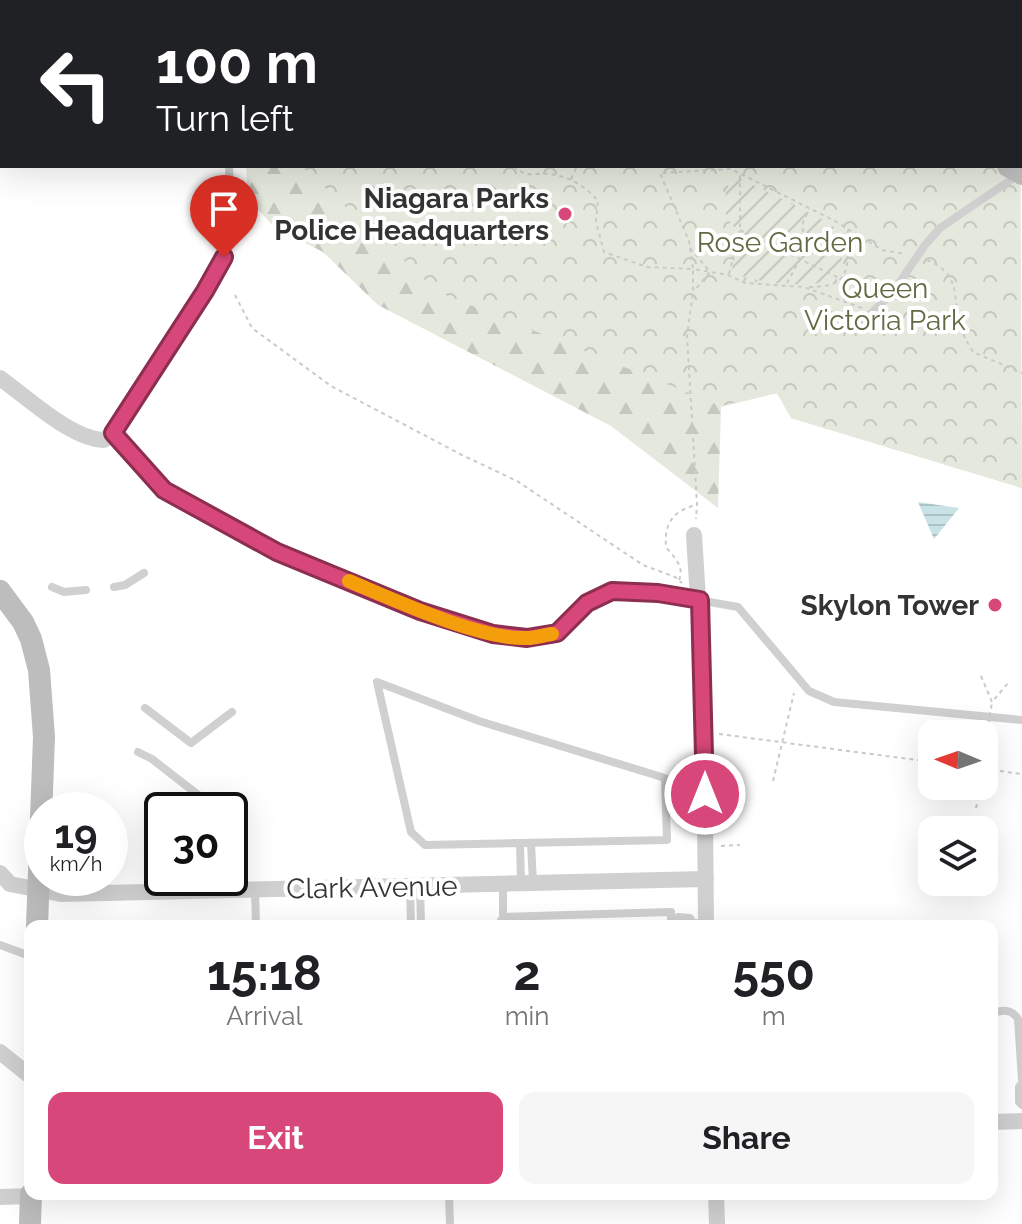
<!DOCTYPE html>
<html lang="en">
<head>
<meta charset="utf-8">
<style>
	body { margin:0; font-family:Raleway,sans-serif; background:#f6f6f6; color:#202124; height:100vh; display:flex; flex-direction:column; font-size:30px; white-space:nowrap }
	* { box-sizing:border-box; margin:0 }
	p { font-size:26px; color:#757577 }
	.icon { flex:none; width:44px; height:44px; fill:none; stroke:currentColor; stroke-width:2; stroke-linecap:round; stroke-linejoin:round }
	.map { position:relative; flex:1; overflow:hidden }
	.panel { position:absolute; left:24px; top:920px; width:974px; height:280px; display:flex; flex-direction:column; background:#fff; border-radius:16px; box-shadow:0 8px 32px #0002 }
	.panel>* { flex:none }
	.banner { position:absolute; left:0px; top:0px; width:1022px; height:168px; box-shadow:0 8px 32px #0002; background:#202124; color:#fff; overflow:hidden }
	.needle { width:52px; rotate:272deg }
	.controls { position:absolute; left:918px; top:720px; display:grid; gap:16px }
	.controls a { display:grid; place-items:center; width:80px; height:80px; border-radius:16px; background:#fff; box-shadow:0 8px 32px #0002; font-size:40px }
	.speed { position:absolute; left:24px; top:792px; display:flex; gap:16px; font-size:40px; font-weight:700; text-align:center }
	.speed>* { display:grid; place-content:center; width:104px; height:104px; border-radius:50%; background:#fff; box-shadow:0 8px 32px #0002; line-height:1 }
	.speed small { font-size:20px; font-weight:400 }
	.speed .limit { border:4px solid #111; border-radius:12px; background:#fff; color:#111 }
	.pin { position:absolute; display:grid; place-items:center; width:68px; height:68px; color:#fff; margin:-82px -34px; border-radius:50% 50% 50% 0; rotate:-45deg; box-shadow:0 0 8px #0007 }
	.pin .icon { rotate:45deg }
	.me { position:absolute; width:88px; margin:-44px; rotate:0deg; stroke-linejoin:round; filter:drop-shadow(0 0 6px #0008) }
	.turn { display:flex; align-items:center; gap:28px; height:168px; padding:0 24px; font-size:36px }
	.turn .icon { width:104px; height:104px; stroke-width:2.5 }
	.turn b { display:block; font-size:56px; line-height:68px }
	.eta { display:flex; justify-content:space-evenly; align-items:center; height:136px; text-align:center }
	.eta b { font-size:48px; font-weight:700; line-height:56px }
	.primary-button { display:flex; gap:16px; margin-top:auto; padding:16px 24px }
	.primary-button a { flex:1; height:92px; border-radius:16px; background:#d74779; color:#fff; font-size:32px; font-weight:700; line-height:92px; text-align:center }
	.primary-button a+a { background:#f6f6f6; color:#202124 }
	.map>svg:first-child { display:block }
	.forest { fill:url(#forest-firs) }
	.park { fill:url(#park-crowns) }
	.garden { fill:url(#garden-furrows) }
	.water { fill:url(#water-rules) }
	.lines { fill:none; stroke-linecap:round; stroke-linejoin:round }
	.path { stroke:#cacaca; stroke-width:2; stroke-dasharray:4 4; stroke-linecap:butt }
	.service { stroke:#d0d0d0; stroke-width:8 }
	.minor { stroke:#d0d0d0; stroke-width:16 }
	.secondary { stroke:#bdbdbd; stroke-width:22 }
	.path-bridge { stroke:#cacaca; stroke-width:2; stroke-dasharray:4 4; stroke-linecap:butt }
	.route-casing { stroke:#8c2e4f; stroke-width:20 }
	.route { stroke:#d74779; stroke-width:14 }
	.slow { stroke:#f59e0b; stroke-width:14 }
	.poi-dot { fill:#d74779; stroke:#fff; stroke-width:3 }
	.labels { text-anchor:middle; stroke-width:8; stroke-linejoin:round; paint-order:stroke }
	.poi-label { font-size:28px; font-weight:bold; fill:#333; stroke:#fff; text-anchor:end }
	.park-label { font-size:28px; fill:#616b43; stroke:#fff }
	.street-label { font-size:28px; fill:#333; stroke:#fff }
</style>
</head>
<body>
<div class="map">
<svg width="1022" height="1224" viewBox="0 0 1022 1224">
	<defs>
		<pattern id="forest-firs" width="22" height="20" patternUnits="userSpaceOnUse" patternTransform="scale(2)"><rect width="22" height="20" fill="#e5e9dd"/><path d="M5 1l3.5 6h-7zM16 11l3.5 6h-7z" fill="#c5c8be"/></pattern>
		<pattern id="park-crowns" width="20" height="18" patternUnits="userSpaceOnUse" patternTransform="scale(2)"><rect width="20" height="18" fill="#e5e9dd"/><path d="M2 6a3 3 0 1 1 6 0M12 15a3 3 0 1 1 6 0" fill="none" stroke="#c5c8be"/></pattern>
		<pattern id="garden-furrows" width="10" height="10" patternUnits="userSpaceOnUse" patternTransform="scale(2)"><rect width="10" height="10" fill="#e5e9dd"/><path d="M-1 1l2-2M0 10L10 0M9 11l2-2" fill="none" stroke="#c5c8be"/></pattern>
		<pattern id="water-rules" width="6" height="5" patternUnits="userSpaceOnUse" patternTransform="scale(2)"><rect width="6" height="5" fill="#c8e2e5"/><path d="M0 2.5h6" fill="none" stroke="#acc2c5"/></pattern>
	</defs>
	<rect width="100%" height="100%" fill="#fff"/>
	<path class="forest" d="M 246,166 L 500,166 L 1022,488 L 791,418 L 777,393 L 721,407 L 718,508 L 611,426 L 378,305 L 323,252 L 274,227 L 248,198 Z"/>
	<path class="park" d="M 140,0 L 902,0 L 905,2 L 143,2 Z
		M 1020,50 L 1022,488 L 791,418 L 777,393 L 721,406 L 438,292 L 301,166 L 1020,166 Z"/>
	<path class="garden" d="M 733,175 L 826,221 L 841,233 L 842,269 L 835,280 C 802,288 763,284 731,273 L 741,234 C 718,214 722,200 733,175 Z"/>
	<path class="water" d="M 918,502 L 959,508 L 934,539 Z"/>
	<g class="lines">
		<path class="path" d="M 279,0 L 281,2
			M 644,0 L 651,2
			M 880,0 L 885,2
			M 18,2 L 18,0
			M 656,2 L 657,0
			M 1020,70 L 1022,71
			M 514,166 C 527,179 533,172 549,174 C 568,176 586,186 598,201 L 596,222 L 604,252 L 647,267 L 693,269 L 693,292 L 687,336 L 697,504 L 696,519
			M 571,179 L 577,166
			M 740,230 L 841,279
			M 690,248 L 710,272 L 694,291
			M 927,260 C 960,274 953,292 959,323 C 962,334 967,342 973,352 L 1022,373
			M 729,274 L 740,230 L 740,174
			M 787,283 L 806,248 L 802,225 L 809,209
			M 809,287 C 856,287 846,264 848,229
			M 235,295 L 252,328 L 331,386 L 462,455 L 517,481 L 643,565 L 675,577 L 682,583
			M 862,308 L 804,287 L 745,283 L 728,275 L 693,269 L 689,241 L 660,173 L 731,169 L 835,221 L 882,250 L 905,254
			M 679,580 C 685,567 674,557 666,547 C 664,523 673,511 696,505
			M 981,676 L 992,702 L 1009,682
			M 719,734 L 932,762
			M 984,769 L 1022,774
			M 773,781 L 794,693
			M 976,808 L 980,786
			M 721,846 L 740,845"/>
		<path class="service" d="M 95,0 L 97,2
			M 488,0 L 489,2
			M 229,166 L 232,231 L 229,246 L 205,291 L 113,433 L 164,490 L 277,552 L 420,611 L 493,634 L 527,638 L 557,633 L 587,603 L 612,591 L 658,593 L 738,607 L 809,691 L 834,702 L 1022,720
			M 855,329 L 893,292 L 925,245 L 940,228 L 1018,175
			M 52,587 L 64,592 L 86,590
			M 114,587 L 125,585 L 144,573
			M 377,682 L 479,721 L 665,778 L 667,840 L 425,845 L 411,832 Z
			M 145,708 L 191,743 L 232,712
			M 138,752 L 152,759 L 206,801 L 209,810
			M 520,843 L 521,883
			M 531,843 L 533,883
			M 211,878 L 211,890
			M 503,884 L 503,917
			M 420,886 L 421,926
			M 410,887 L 411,926
			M 255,889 L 256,926
			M 671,923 L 674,923 L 678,917 L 690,918 L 693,923 L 706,923
			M 498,926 L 503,917 L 671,912 L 671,926
			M 0,945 L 30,956
			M 992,1014 C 1002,1009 1012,1009 1018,1019 L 1022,1080
			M 1022,1083 L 1019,1087 L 1019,1102 L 1022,1105
			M 261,1194 L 261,1196
			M 449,1195 L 450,1224"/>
		<path class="minor" d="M 0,378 C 28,398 71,439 104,440 L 113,433
			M 694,535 L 704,695 L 706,926
			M 0,873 L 10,884 L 61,894 L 706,879
			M 0,1052 L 30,1076
			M 992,1122 L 1022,1121
			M 716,1194 L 717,1224
			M 0,1197 L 31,1196"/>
		<path class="secondary" d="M 538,0 L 542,2
			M 606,0 L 613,2
			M 1020,144 L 1022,145
			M 1008,166 L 1022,174
			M 0,591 L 23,622 L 31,639 L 39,670 L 44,737 L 37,926
			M 30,1224 L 31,1194"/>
		<path class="path-bridge" d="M 984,756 L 992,702"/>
	</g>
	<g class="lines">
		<defs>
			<path id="route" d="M 224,257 L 205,291 L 113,433 L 164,490 L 277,552 L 420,611 L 493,634 L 527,638 L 557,633 L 587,603 L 612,591 L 658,593 L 700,600 L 705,794"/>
		</defs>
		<use href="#route" class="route-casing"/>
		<use href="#route" class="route"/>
		<path class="slow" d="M 349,581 C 394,600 480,640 527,638 C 535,638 544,635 552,634"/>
	</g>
	<g class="poi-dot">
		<circle cx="565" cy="214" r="8"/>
		<circle cx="995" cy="605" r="8"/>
	</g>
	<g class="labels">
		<g class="poi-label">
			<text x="549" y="208">Niagara Parks<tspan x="549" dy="32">Police Headquarters</tspan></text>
			<text x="979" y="615">Skylon Tower</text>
		</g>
		<g class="park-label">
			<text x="780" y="252">Rose Garden</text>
			<text x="885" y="298">Queen<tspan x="885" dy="32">Victoria Park</tspan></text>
		</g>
		<g class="street-label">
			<text transform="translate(372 887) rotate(-1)" y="10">Clark Avenue</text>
		</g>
	</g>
</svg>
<div class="controls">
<a><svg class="needle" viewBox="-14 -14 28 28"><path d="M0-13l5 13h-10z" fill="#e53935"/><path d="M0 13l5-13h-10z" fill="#757577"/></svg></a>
<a><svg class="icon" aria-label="layers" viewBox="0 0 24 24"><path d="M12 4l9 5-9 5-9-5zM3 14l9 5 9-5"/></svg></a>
</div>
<div class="speed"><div>19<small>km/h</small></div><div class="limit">30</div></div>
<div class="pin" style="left:224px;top:257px;background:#d93025"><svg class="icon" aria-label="arrive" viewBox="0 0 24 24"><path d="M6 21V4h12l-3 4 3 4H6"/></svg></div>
<svg class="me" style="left:705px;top:794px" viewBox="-20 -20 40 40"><circle r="17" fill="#d74779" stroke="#fff" stroke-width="3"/><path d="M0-11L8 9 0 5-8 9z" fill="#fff"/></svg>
<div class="banner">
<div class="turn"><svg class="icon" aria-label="left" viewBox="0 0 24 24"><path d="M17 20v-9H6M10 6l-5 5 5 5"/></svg><div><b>100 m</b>Turn left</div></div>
</div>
<section class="panel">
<div class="eta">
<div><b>15:18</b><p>Arrival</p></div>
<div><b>2</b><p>min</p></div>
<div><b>550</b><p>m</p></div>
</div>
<div class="primary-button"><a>Exit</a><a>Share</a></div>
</section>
</div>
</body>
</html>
